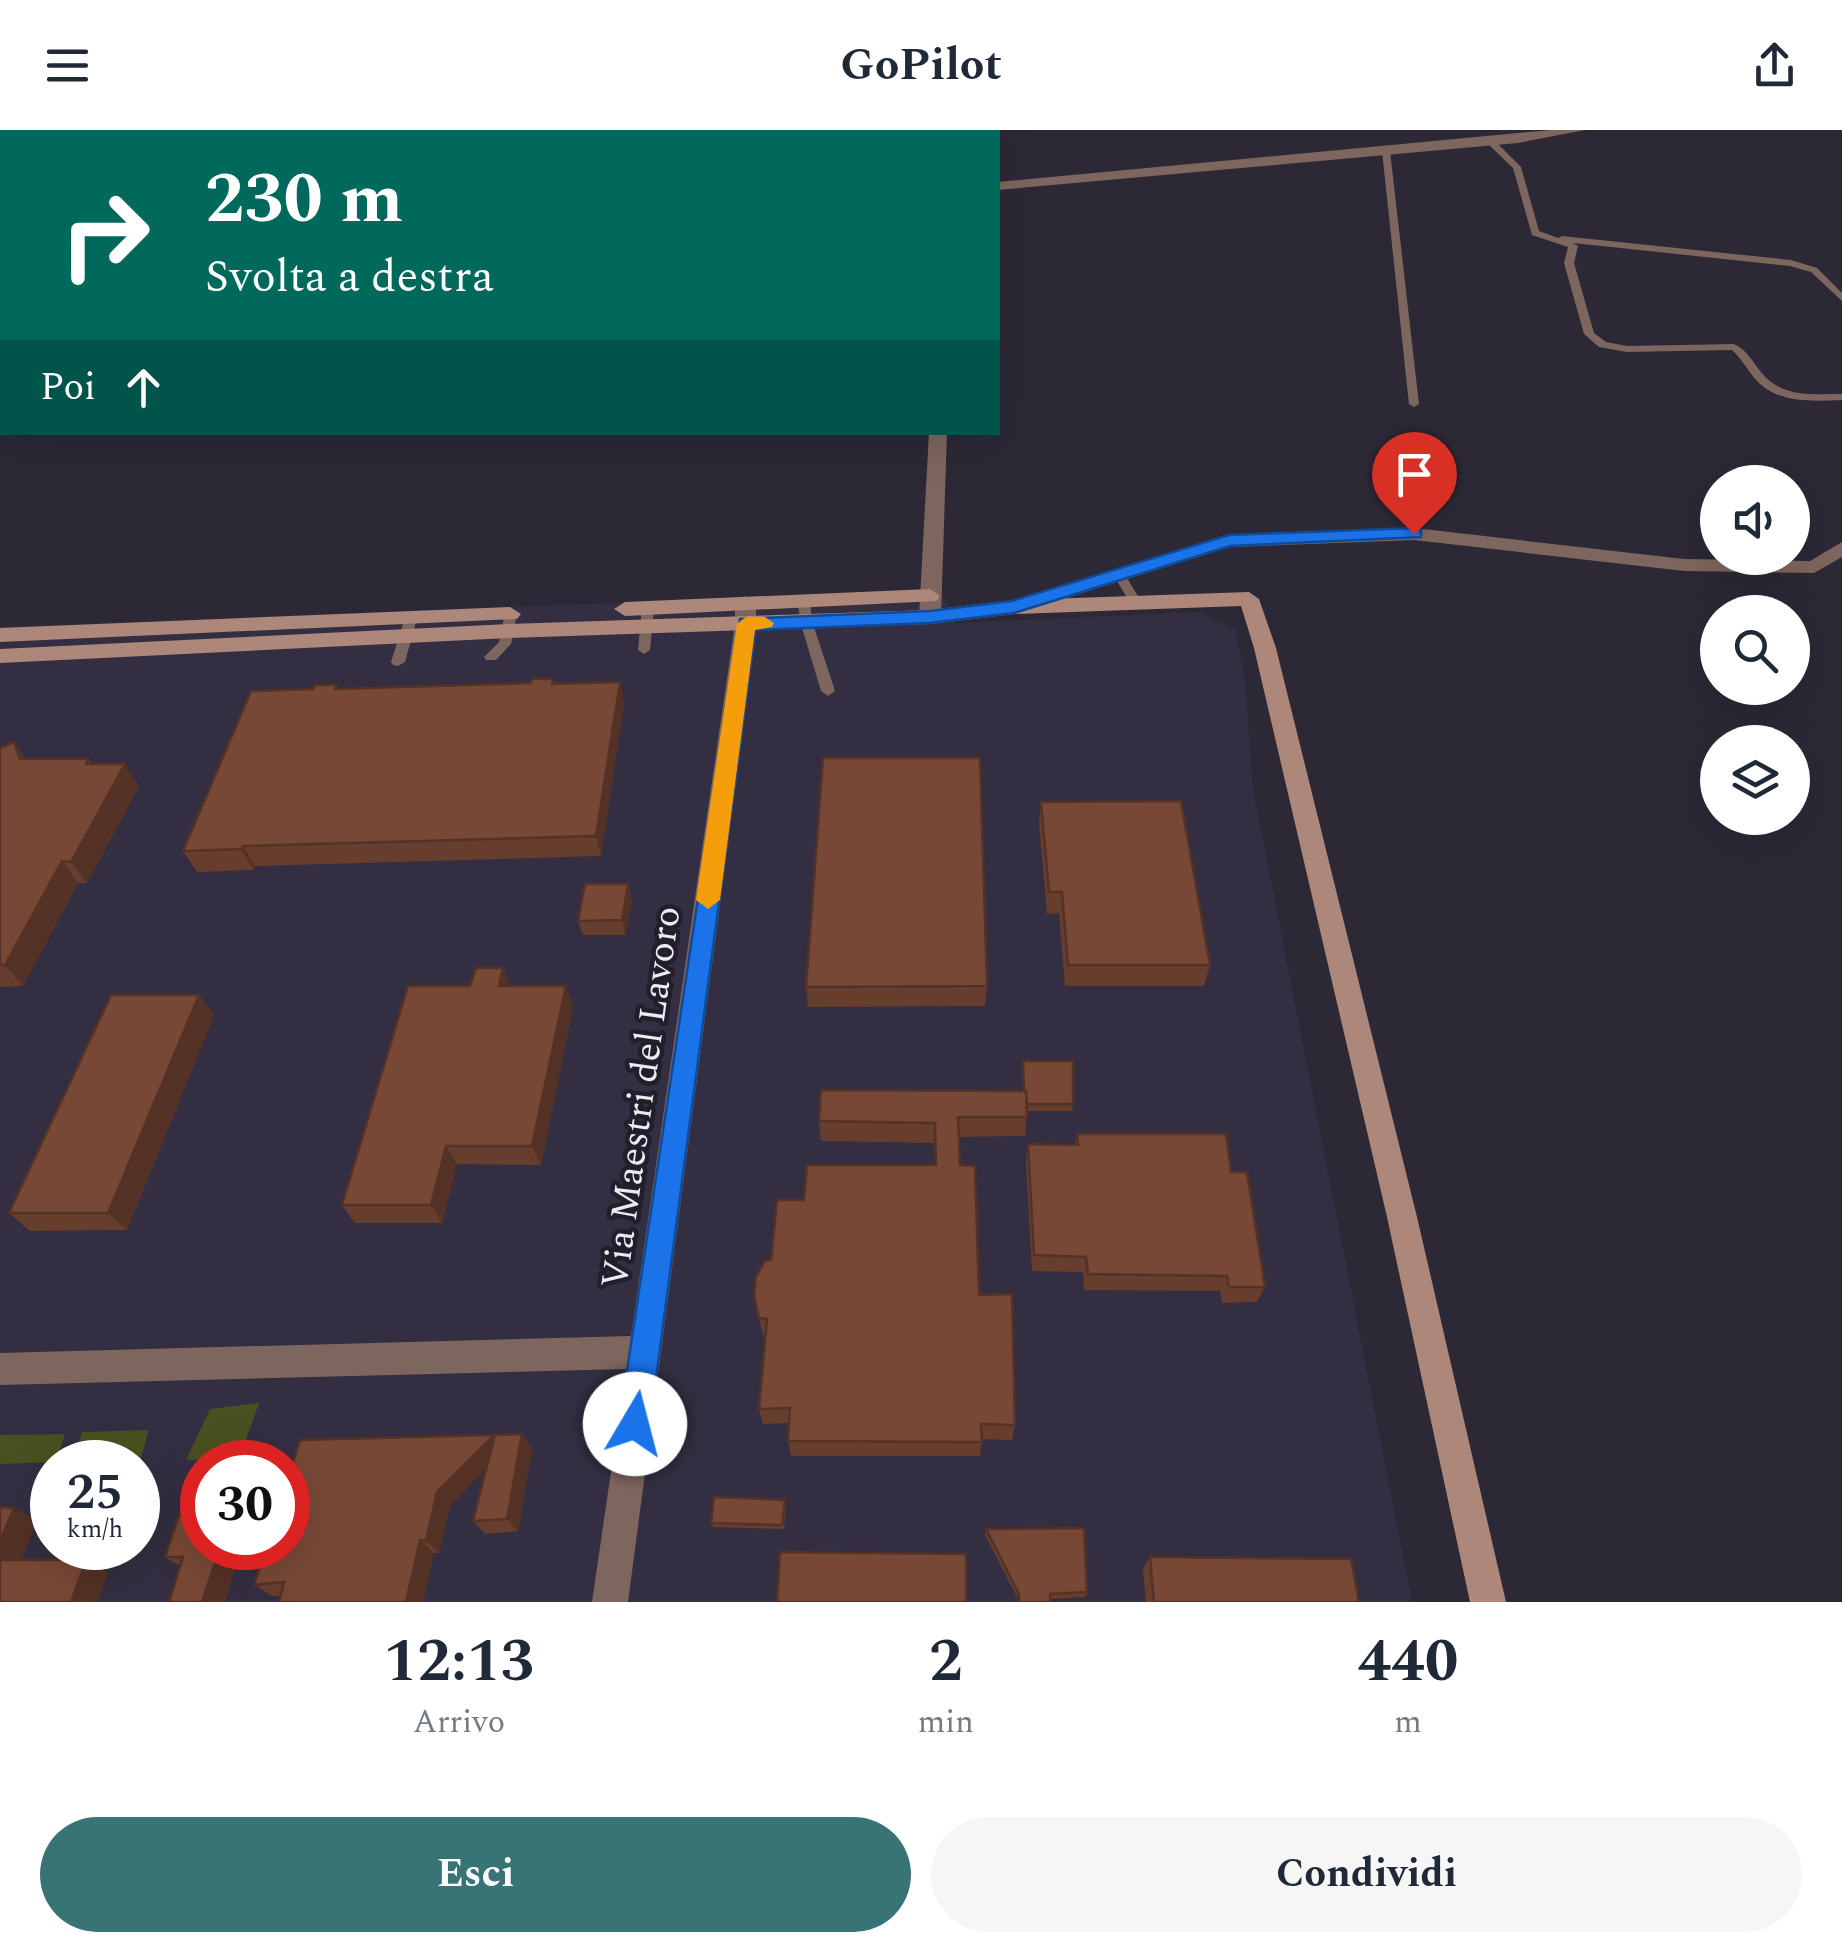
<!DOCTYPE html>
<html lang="it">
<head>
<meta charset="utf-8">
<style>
	body { margin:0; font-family:Spectral,serif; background:#f6f6f7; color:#1f2937; height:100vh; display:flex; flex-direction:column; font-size:38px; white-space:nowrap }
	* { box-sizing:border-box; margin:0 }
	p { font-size:32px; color:#747a83 }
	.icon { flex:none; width:55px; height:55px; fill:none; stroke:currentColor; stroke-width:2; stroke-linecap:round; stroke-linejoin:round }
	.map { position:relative; height:1472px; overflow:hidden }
	.sheet { display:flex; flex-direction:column; background:#fff; flex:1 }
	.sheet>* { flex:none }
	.top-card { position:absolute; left:0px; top:0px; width:1000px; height:305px; box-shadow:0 10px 40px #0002; background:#00695c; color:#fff; overflow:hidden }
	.fabs { position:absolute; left:1700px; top:335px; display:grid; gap:20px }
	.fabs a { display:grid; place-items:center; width:110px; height:110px; border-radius:50%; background:#fff; box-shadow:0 10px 40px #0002; font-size:50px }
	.speed { position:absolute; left:30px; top:1310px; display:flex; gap:20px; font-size:50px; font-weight:700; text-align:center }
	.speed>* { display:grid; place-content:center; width:130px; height:130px; border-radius:50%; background:#fff; box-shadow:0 10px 40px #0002; line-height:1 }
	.speed small { font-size:25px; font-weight:400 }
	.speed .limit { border:15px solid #d22; background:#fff; color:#111 }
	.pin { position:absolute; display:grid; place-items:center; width:85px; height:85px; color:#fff; margin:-102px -42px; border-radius:50% 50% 50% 0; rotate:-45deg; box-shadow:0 0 10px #0007 }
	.pin .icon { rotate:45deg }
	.me { position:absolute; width:110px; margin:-55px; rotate:8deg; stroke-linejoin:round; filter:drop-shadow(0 0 8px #0008) }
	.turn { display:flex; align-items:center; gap:35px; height:210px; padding:0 40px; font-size:45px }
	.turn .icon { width:130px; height:130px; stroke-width:2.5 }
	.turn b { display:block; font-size:70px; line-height:85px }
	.then { display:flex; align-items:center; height:95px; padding:0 40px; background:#0003; gap:20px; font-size:38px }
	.eta { display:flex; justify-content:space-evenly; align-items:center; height:170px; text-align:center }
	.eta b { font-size:60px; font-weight:700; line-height:70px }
	.action { display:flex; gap:20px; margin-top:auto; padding:20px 40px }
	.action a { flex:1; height:115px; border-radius:60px; background:#387376; color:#fff; font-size:40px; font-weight:700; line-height:115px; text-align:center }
	.action a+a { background:#f6f6f7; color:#1f2937 }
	header { display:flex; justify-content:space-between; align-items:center; height:130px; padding:0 40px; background:#fff; font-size:45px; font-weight:700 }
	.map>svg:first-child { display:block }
	.built { fill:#342e42; fill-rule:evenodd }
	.green { fill:#4a501f }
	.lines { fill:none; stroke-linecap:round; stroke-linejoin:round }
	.lane { fill:#7d665e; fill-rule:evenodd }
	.street { fill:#7d665e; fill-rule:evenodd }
	.secondary { fill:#ac877a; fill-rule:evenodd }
	.wall { fill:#673e2e }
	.shaded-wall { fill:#543226 }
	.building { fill:#784836; stroke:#543226; stroke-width:2.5 }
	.route { fill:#1a73e8; stroke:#114b97; stroke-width:2.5 }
	.slow { fill:#f59e0b }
	.labels { text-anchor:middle; stroke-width:9; stroke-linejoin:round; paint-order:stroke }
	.street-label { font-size:38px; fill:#eceaf3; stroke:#221e2c }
</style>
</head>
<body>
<header><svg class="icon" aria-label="menu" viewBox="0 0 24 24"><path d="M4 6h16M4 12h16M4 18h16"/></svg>GoPilot<svg class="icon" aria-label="share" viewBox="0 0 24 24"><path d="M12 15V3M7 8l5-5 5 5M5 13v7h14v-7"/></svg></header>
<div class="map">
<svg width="1842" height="1472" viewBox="0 0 1842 1472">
	<rect width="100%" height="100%" fill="#2c2836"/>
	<path class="built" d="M 942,460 L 954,493 L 1200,482 L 1235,499 L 1245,551 L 1253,659 L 1412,1472 L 0,1472 L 0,497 ZM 52,1332 L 138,1332 L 138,1418 L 52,1418 ZM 202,1332 L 288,1332 L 288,1418 L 202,1418 Z"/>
	<path class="green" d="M 259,1273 L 239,1329 L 186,1330 L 210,1279 Z
		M 149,1300 L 140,1331 L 72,1332 L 82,1302 Z
		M 65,1304 L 56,1332 L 0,1334 L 0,1305 Z"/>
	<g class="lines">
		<path class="lane" d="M 1487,9 L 1493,9 L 1521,37 L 1539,101 L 1558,108 L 1562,106 L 1791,130 L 1817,138 L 1842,163 L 1842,171 L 1811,142 L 1790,136 L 1573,113 L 1578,116 L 1574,133 L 1594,203 L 1606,212 L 1627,216 L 1734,214 C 1747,220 1752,231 1761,242 C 1781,268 1813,264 1842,264 L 1842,270 C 1813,271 1779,274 1757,251 C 1748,241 1742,229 1732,220 L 1627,222 L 1599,217 L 1584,204 L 1564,133 L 1568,117 L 1532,105 L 1513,38 L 1487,13 Z
			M 1386,18 L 1390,21 L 1419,274 L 1414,277 L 1409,274 L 1382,21 Z
			M 1120,442 L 1124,443 L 1142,473 L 1140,476 L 1132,476 L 1130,473 L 1114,446 Z
			M 804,467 L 810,471 L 812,491 L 835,561 L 828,566 L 821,561 L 800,491 L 798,471 Z
			M 648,474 L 654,478 L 650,520 L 644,524 L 638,520 L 642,478 Z
			M 511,479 L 517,483 L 511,514 L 496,530 L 486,530 L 484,527 L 499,512 L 505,483 Z
			M 411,484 L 417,488 L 405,532 L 398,536 L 393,535 L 391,532 L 405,488 Z"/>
		<path class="street" d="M 1551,0 L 1585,0 L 1518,13 L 998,60 L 998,52 Z
			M 2,122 L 2,133 L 0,134 L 0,123 Z
			M 929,302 L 947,302 L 941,487 L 930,494 L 919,487 Z
			M 1414,398 L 1684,429 L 1810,431 L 1842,412 L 1842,427 L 1814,443 L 1684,441 L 1414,410 L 1230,417 L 1014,484 L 1004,477 L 1007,472 L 1229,405 Z
			M 745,466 L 755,473 L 757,494 L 628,1472 L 592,1472 L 626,1239 L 0,1255 L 0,1223 L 631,1206 L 735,494 L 735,473 Z"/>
		<path class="secondary" d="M 930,459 L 940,466 L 937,471 L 625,486 L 614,479 L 625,472 Z
			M 1249,462 L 1259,469 L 1276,518 L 1417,1087 L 1506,1472 L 1470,1472 L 1387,1087 L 1254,518 L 1241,476 L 1014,484 L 930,494 L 509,508 L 0,533 L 0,519 L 509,494 L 930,480 L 1014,470 Z
			M 510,477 L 521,484 L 517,489 L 0,512 L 0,498 Z"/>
	</g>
	<path class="wall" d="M 554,554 L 624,573 L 601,726 L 255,736 L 254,740 L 197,742 L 183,721 L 313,559 Z
		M 14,612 L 26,629 L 88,629 L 92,634 L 125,634 L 139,656 L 87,753 L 78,753 L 23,856 L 0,857 L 0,618 Z
		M 1041,672 L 1210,835 L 1204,856 L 1065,856 L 1059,783 L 1047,784 L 1039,693 Z
		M 632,768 L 625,805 L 583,805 L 578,791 Z
		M 503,838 L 510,856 L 573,877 L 541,1035 L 457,1034 L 442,1093 L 355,1093 L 342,1075 L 470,856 Z
		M 987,856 L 985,876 L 808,877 L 806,857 Z
		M 214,885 L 127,1100 L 30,1101 L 9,1083 Z
		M 1023,931 L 1073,974 L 1072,981 L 1027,981 L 1025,1006 L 958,1007 L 960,1035 L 979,1165 L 1015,1295 L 1012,1310 L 982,1309 L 980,1326 L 791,1326 L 788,1311 L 789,1293 L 763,1294 L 759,1279 L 766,1205 L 763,1205 L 754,1166 L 771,1130 L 804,1070 L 935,1035 L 935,1013 L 821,1011 L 819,991 L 1023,961 Z
		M 1077,1004 L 1231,1042 L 1265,1157 L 1257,1172 L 1222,1173 L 1220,1161 L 1084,1160 L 1083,1142 L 1032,1141 L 1026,1032 L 1028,1014 L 1075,1015 Z
		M 532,1318 L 518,1401 L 485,1404 L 473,1391 L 486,1338 L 450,1376 L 439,1423 L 434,1423 L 423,1472 L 279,1472 L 281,1466 L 272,1466 L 254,1455 L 266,1418 Z
		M 786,1374 L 784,1399 L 713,1397 L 711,1393 Z
		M 986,1399 L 1087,1462 L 1085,1467 L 1050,1469 L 1050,1472 L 1018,1472 L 1018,1469 L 985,1405 Z
		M 202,1418 L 242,1418 L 225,1472 L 169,1472 L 180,1436 L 165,1427 Z
		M 1150,1427 L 1359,1472 L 1146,1472 L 1143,1439 Z"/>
	<path class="shaded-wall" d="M 53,0 L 68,0 L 66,2 L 51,2 Z
		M 620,552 L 624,573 L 601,726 L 596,706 Z
		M 14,612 L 30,634 L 20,629 Z
		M 125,634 L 139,656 L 87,753 L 71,732 Z
		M 243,716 L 255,736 L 254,740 L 241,719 Z
		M 62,731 L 78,753 L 23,856 L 5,835 Z
		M 628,754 L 632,768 L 625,805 L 622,790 Z
		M 503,838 L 511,858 L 499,856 Z
		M 566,856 L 573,877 L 541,1035 L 532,1016 Z
		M 199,865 L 214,885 L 127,1100 L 108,1083 Z
		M 446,1016 L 457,1034 L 442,1093 L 431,1075 Z
		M 522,1304 L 532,1318 L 518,1401 L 507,1389 Z
		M 494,1305 L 505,1319 L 450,1376 L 439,1423 L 426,1411 L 437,1362 Z
		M 14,1378 L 37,1390 L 17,1442 L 0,1434 L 0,1411 Z
		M 420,1410 L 434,1423 L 423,1472 L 406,1472 Z
		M 220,1418 L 242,1418 L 225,1472 L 202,1472 Z
		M 86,1430 L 108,1442 L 98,1472 L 71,1472 Z"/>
	<path class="building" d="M 21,0 L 53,0 L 51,2 L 18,2 Z
		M 532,549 L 553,549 L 552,554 L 620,552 L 596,706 L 243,716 L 241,719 L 183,721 L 251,561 L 313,559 L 315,555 L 337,555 L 335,559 L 531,553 Z
		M 14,612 L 20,629 L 88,629 L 86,634 L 125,634 L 71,732 L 62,731 L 5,835 L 0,835 L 0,618 Z
		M 823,628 L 980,628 L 987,856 L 806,857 Z
		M 1181,671 L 1210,835 L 1068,835 L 1062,762 L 1049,762 L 1041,672 Z
		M 585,754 L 628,754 L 622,790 L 578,791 Z
		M 476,838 L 503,838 L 499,856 L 566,856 L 532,1016 L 446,1016 L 431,1075 L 342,1075 L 408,856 L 470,856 Z
		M 111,865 L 199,865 L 108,1083 L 9,1083 Z
		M 1023,931 L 1073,931 L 1073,974 L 1027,974 L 1026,961 L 1024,961 Z
		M 821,960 L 1026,961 L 1027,987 L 958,987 L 960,1035 L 975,1036 L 979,1165 L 1012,1164 L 1015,1295 L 981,1294 L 982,1312 L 788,1311 L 790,1278 L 759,1279 L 767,1189 L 759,1188 L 754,1166 L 756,1147 L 765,1131 L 771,1130 L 777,1070 L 804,1070 L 807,1035 L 936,1035 L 935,993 L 819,991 Z
		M 1077,1004 L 1226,1004 L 1231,1042 L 1247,1042 L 1265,1157 L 1229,1157 L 1227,1146 L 1088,1144 L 1086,1127 L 1034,1125 L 1028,1014 L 1078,1015 Z
		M 522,1304 L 507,1389 L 473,1391 L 495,1305 Z
		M 494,1305 L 437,1362 L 426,1411 L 420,1410 L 406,1472 L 279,1472 L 284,1452 L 254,1455 L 266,1418 L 288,1418 L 288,1350 L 300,1310 Z
		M 714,1367 L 785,1370 L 782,1395 L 711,1393 Z
		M 0,1377 L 14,1378 L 0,1411 Z
		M 179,1385 L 202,1386 L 202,1418 L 220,1418 L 202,1472 L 169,1472 L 183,1427 L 165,1427 Z
		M 1084,1398 L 1087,1462 L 1050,1464 L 1050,1472 L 1019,1472 L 1019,1464 L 986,1399 Z
		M 780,1422 L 966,1424 L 966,1472 L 777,1472 Z
		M 1150,1427 L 1351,1429 L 1359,1472 L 1154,1472 Z
		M 0,1430 L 86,1430 L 71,1472 L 0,1472 Z"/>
	<path class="route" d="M 1414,398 L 1421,400 L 1421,407 L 1230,416 L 1014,483 L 930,493 L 755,500 L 650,1294 L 646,1304 L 635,1309 L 624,1304 L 619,1294 L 740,489 L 930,481 L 1012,471 L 1229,405 Z"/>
	<path class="slow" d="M 746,487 L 765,487 L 774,493 L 772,497 L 755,500 L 720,770 L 708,779 L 696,770 L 737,494 Z"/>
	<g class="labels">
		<g class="street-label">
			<text transform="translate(640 967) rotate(-82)" y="13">Via Maestri del Lavoro</text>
		</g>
	</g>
</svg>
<div class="fabs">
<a><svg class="icon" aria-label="sound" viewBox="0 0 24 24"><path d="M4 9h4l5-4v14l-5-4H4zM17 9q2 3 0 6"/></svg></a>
<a><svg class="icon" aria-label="search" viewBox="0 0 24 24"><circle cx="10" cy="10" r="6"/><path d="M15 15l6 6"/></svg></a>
<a><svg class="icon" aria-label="layers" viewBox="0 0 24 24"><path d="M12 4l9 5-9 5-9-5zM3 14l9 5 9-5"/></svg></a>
</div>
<div class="speed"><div>25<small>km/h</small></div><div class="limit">30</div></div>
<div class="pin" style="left:1414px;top:404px;background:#d93025"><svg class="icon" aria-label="arrive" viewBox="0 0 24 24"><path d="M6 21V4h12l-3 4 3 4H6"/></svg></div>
<svg class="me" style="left:635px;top:1294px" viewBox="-20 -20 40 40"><circle r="19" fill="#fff"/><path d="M0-13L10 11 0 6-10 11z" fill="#1a73e8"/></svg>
<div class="top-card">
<div class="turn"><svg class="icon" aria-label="right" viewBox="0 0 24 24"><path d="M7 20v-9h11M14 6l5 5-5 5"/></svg><div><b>230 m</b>Svolta a destra</div></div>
<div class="then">Poi<svg class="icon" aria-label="ahead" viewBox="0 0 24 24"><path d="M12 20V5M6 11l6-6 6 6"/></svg></div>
</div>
</div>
<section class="sheet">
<div class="eta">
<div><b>12:13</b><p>Arrivo</p></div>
<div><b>2</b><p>min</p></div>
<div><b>440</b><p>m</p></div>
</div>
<div class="action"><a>Esci</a><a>Condividi</a></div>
</section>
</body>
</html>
